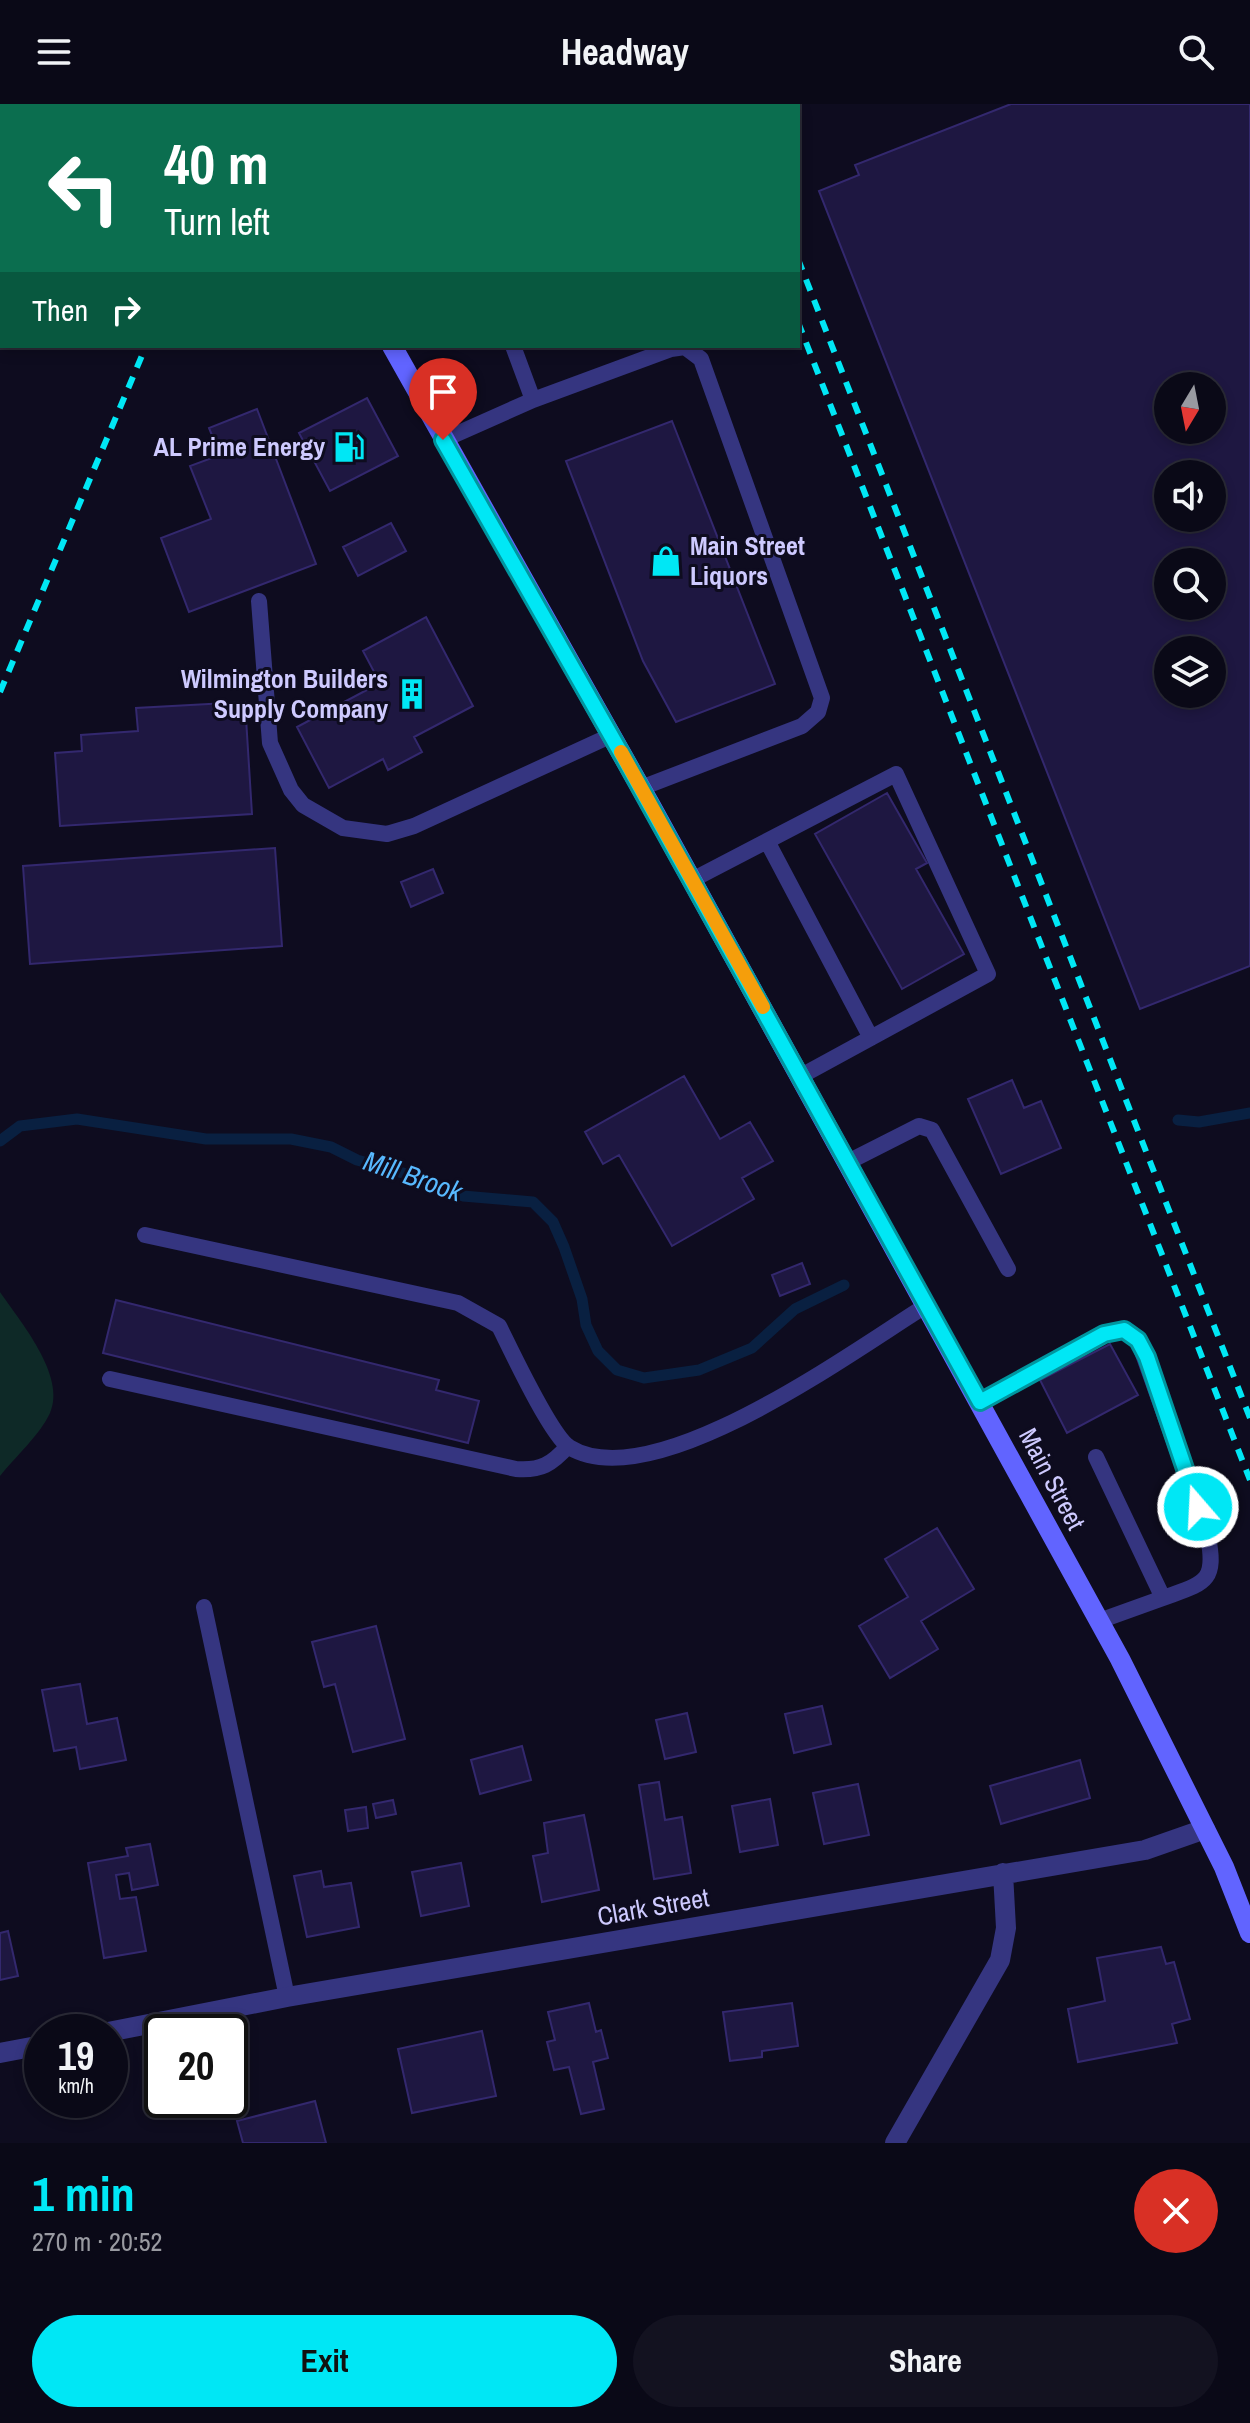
<!DOCTYPE html>
<html lang="en">
<head>
<meta charset="utf-8">
<style>
	body { margin:0; font-family:"Archivo Narrow",sans-serif; background:#131220; color:#f1f3f6; height:100vh; display:flex; flex-direction:column; font-size:30px; white-space:nowrap }
	* { box-sizing:border-box; margin:0 }
	p { font-size:26px; color:#999aa1 }
	.icon { flex:none; width:44px; height:44px; fill:none; stroke:currentColor; stroke-width:2; stroke-linecap:round; stroke-linejoin:round }
	.map { position:relative; height:2039px; overflow:hidden }
	.details { display:flex; flex-direction:column; background:#0a0917; flex:1 }
	.details>* { flex:none }
	.top-card { position:absolute; left:0px; top:0px; width:800px; height:244px; box-shadow:0 4px 12px #0003,0 0 0 2px #2a2a36; background:#0b6e4f; color:#fff; overflow:hidden }
	.needle { width:52px; rotate:190deg }
	.tools { position:absolute; left:1154px; top:268px; display:grid; gap:16px }
	.tools a { display:grid; place-items:center; width:72px; height:72px; border-radius:50%; background:#0a0917; box-shadow:0 4px 12px #0003,0 0 0 2px #2a2a36; font-size:40px }
	.speed { position:absolute; left:24px; top:1910px; display:flex; gap:16px; font-size:40px; font-weight:700; text-align:center }
	.speed>* { display:grid; place-content:center; width:104px; height:104px; border-radius:50%; background:#0a0917; box-shadow:0 4px 12px #0003,0 0 0 2px #2a2a36; line-height:1 }
	.speed small { font-size:20px; font-weight:400 }
	.speed .limit { border:4px solid #111; border-radius:12px; background:#fff; color:#111 }
	.pin { position:absolute; display:grid; place-items:center; width:68px; height:68px; color:#fff; margin:-82px -34px; border-radius:50% 50% 50% 0; rotate:-45deg; box-shadow:0 0 8px #0007 }
	.pin .icon { rotate:45deg }
	.me { position:absolute; width:88px; margin:-44px; rotate:341deg; stroke-linejoin:round; filter:drop-shadow(0 0 6px #0008) }
	.turn { display:flex; align-items:center; gap:28px; height:168px; padding:0 32px; font-size:36px }
	.turn .icon { width:104px; height:104px; stroke-width:2.5 }
	.turn b { display:block; font-size:56px; line-height:68px }
	.then { display:flex; align-items:center; height:76px; padding:0 32px; background:#0003; gap:16px; font-size:30px }
	.round { display:grid; place-items:center; flex:none; width:84px; height:84px; border-radius:42px; background:#131220 }
	.head { display:flex; align-items:center; justify-content:space-between; height:136px; padding:0 32px }
	h1 { font-size:48px; font-weight:700; line-height:60px; color:#00e7f5 }
	.action { display:flex; gap:16px; margin-top:auto; padding:16px 32px }
	.action a { flex:1; height:92px; border-radius:48px; background:#00e7f5; color:#111; font-size:32px; font-weight:700; line-height:92px; text-align:center }
	.action a+a { background:#131220; color:#f1f3f6 }
	header { display:flex; justify-content:space-between; align-items:center; height:104px; padding:0 32px; background:#0a0917; font-size:36px; font-weight:700 }
	.map>svg:first-child { display:block }
	.green { fill:#0e2927 }
	.lines { fill:none; stroke-linecap:round; stroke-linejoin:round }
	.stream { stroke:#092041; stroke-width:11 }
	.building { fill:#1e1741; stroke:#33286e; stroke-width:2; fill-rule:evenodd }
	.lane { stroke:#353580; stroke-width:16 }
	.street { stroke:#353580; stroke-width:20 }
	.secondary { stroke:#6164ff; stroke-width:20 }
	.rail { stroke:#00e7f5; stroke-width:6; stroke-dasharray:12 10; stroke-linecap:butt }
	.route-casing { stroke:#00969f; stroke-width:20 }
	.route { stroke:#00e7f5; stroke-width:14 }
	.slow { stroke:#f59e0b; stroke-width:14 }
	.labels { text-anchor:middle; stroke-width:6; stroke-linejoin:round; paint-order:stroke }
	.poi-label { font-size:26px; font-weight:bold; fill:#cecaff; stroke:#0e0c1f; text-anchor:end }
	.street-label { font-size:26px; fill:#cecaff; stroke:#0e0c1f }
	.water-label { font-size:28px; font-style:italic; fill:#58b9ff; stroke:#0e0c1f }
</style>
</head>
<body>
<header><svg class="icon" aria-label="menu" viewBox="0 0 24 24"><path d="M4 6h16M4 12h16M4 18h16"/></svg>Headway<svg class="icon" aria-label="search" viewBox="0 0 24 24"><circle cx="10" cy="10" r="6"/><path d="M15 15l6 6"/></svg></header>
<div class="map">
<svg width="1250" height="2039" viewBox="0 0 1250 2039">
	<rect width="100%" height="100%" fill="#0e0c1f"/>
	<path class="green" d="M 0,1188 C 19,1216 67,1272 50,1309 C 40,1331 15,1353 0,1372 Z"/>
	<g class="lines">
		<path class="stream" d="M 1178,1016 L 1199,1018 L 1250,1009
			M 0,1037 L 20,1022 L 77,1015 L 206,1035 L 291,1035 L 331,1043 L 357,1056 L 410,1071 L 463,1092 L 533,1098 L 553,1118 L 564,1143 L 582,1195 L 586,1221 L 598,1247 L 617,1266 L 644,1274 L 699,1266 L 752,1244 L 795,1205 L 844,1181"/>
	</g>
	<path class="building" d="M 1011,0 L 1250,0 L 1250,862 L 1140,905 L 819,87 L 859,71 L 855,61 ZM 1168,282 L 1212,282 L 1212,326 L 1168,326 ZM 1168,370 L 1212,370 L 1212,414 L 1168,414 ZM 1168,458 L 1212,458 L 1212,502 L 1168,502 ZM 1168,546 L 1212,546 L 1212,590 L 1168,590 Z
		M 2,66 L 2,169 L 0,170 L 0,67 Z
		M 367,294 L 398,352 L 330,387 L 299,329 Z
		M 257,305 L 316,460 L 189,508 L 161,434 L 211,415 L 190,362 L 220,351 L 209,324 Z
		M 672,317 L 775,580 L 676,618 L 643,557 L 566,357 Z
		M 391,419 L 406,447 L 358,472 L 343,443 Z
		M 426,513 L 473,602 L 414,633 L 422,648 L 388,666 L 383,655 L 329,684 L 297,623 L 380,579 L 363,547 Z
		M 245,598 L 252,710 L 60,722 L 55,649 L 82,647 L 81,631 L 138,627 L 136,604 Z
		M 887,689 L 927,759 L 916,765 L 964,850 L 902,885 L 815,730 Z
		M 275,744 L 282,842 L 30,860 L 23,762 Z
		M 433,765 L 443,789 L 411,803 L 401,778 Z
		M 684,972 L 720,1035 L 750,1018 L 773,1057 L 742,1074 L 754,1095 L 672,1142 L 619,1051 L 603,1060 L 585,1028 Z
		M 1012,976 L 1024,1004 L 1041,997 L 1061,1044 L 1001,1070 L 968,995 Z
		M 802,1159 L 810,1180 L 780,1192 L 772,1171 Z
		M 116,1196 L 439,1276 L 436,1286 L 479,1297 L 468,1339 L 103,1249 Z
		M 1110,1240 L 1138,1291 L 1067,1329 L 1040,1276 Z
		M 937,1424 L 974,1485 L 921,1517 L 938,1545 L 890,1574 L 859,1522 L 908,1493 L 885,1455 Z
		M 376,1522 L 405,1635 L 353,1648 L 335,1580 L 324,1583 L 312,1538 Z
		M 80,1580 L 87,1620 L 117,1614 L 126,1656 L 80,1665 L 76,1643 L 54,1647 L 42,1586 Z
		M 822,1602 L 831,1640 L 794,1649 L 785,1610 Z
		M 687,1609 L 696,1648 L 665,1655 L 656,1616 Z
		M 522,1642 L 531,1676 L 480,1690 L 471,1656 Z
		M 1080,1656 L 1090,1694 L 1001,1720 L 990,1682 Z
		M 659,1678 L 665,1716 L 682,1713 L 691,1769 L 654,1775 L 639,1681 Z
		M 858,1680 L 869,1731 L 824,1740 L 813,1689 Z
		M 770,1695 L 778,1741 L 740,1748 L 732,1702 Z
		M 393,1696 L 396,1710 L 376,1714 L 373,1700 Z
		M 366,1703 L 368,1724 L 348,1727 L 345,1706 Z
		M 584,1711 L 599,1786 L 542,1798 L 533,1752 L 548,1749 L 544,1719 Z
		M 150,1740 L 158,1781 L 132,1786 L 129,1769 L 116,1771 L 120,1795 L 136,1793 L 146,1847 L 104,1854 L 88,1759 L 128,1752 L 126,1744 Z
		M 461,1759 L 469,1802 L 421,1812 L 412,1768 Z
		M 321,1767 L 324,1783 L 351,1779 L 359,1823 L 307,1833 L 294,1772 Z
		M 8,1827 L 18,1872 L 0,1876 L 0,1829 Z
		M 1161,1843 L 1166,1860 L 1174,1858 L 1190,1915 L 1172,1920 L 1177,1939 L 1078,1958 L 1068,1905 L 1105,1897 L 1097,1854 Z
		M 589,1899 L 596,1928 L 601,1926 L 608,1954 L 593,1958 L 604,2005 L 581,2010 L 569,1963 L 554,1966 L 547,1938 L 555,1936 L 548,1908 Z
		M 792,1899 L 798,1942 L 762,1947 L 762,1953 L 730,1957 L 723,1908 Z
		M 482,1927 L 496,1992 L 412,2009 L 398,1945 Z
		M 315,1997 L 326,2039 L 243,2039 L 237,2017 Z"/>
	<g class="lines">
		<path class="lane" d="M 118,0 L 118,2
			M 513,242 L 533,296
			M 443,336 L 533,296 L 671,245 L 685,243 L 701,255 L 822,594 L 818,608 L 802,622 L 641,684
			M 259,497 L 270,639 L 291,686 L 303,701 L 343,724 L 387,730 L 414,722 L 612,631
			M 767,737 L 871,934
			M 692,776 L 896,670 L 988,870 L 801,972
			M 848,1058 L 919,1022 L 932,1026 L 1008,1165
			M 145,1131 L 458,1199 L 499,1222 C 511,1246 550,1330 569,1343 C 653,1395 854,1246 927,1201
			M 110,1275 L 516,1365 C 541,1367 552,1360 568,1342
			M 980,1298 L 1104,1230 L 1124,1226 L 1138,1236 L 1208,1433 C 1217,1479 1204,1479 1163,1494
			M 1096,1353 L 1163,1494 L 1099,1517
			M 204,1503 L 287,1893"/>
		<path class="street" d="M 680,2 L 685,0
			M 108,1928 L 287,1893 L 1145,1746 L 1205,1725
			M 0,1949 L 42,1941
			M 895,2039 L 1000,1856 L 1006,1824 L 1003,1769"/>
		<path class="secondary" d="M 288,0 L 289,2
			M 392,242 L 651,702 L 1120,1555 L 1224,1763 L 1250,1829"/>
		<path class="rail" d="M 713,0 L 714,2
			M 739,0 L 739,2
			M 247,2 L 248,0
			M 798,155 L 1250,1314
			M 798,218 L 1250,1376
			M 0,588 L 146,242"/>
	</g>
	<g class="lines">
		<defs>
			<path id="route" d="M 443,336 L 626,658 L 980,1298 L 1104,1230 L 1124,1226 L 1138,1236 L 1147,1253 L 1198,1403"/>
		</defs>
		<use href="#route" class="route-casing"/>
		<use href="#route" class="route"/>
		<path class="slow" d="M 621,648 L 763,903"/>
	</g>
	<defs>
		<symbol id="fuel-bare" viewBox="-9 -9 18 18"><path d="M-5.5-6h7V0h2V4h1.3V-2.5L3-4.5l.8-.8L6-3V5H2.5V1h-1V6h-7ZM-4.2-4.7v3.2H.2V-4.7Z" fill="#00e7f5" stroke="#0e0c1f" stroke-width="2.5" paint-order="stroke"/></symbol>
		<symbol id="shop-bare" viewBox="-9 -9 18 18"><path d="M-5-2.5h2.3a2.7 3.5 0 0 1 5.4 0H5L5.5 6h-11ZM-1.5-2.5h3a1.5 2.3 0 0 0-3 0Z" fill="#00e7f5" stroke="#0e0c1f" stroke-width="2.5" paint-order="stroke"/></symbol>
		<symbol id="building-bare" viewBox="-9 -9 18 18"><path d="M-4-6H4V6H1V3H-1V6H-4ZM-2.5-4.3h1.7v1.8h-1.7ZM.8-4.3h1.7v1.8H.8ZM-2.5-1h1.7V.8h-1.7ZM.8-1h1.7V.8H.8Z" fill="#00e7f5" stroke="#0e0c1f" stroke-width="2.5" paint-order="stroke"/></symbol>
	</defs>
	<g fill-rule="evenodd">
		<use href="#fuel-bare" x="327" y="321" width="44" height="44"/>
		<use href="#shop-bare" x="644" y="435" width="44" height="44"/>
		<use href="#building-bare" x="390" y="568" width="44" height="44"/>
	</g>
	<g class="labels">
		<g class="poi-label">
			<text x="325" y="352">AL Prime Energy</text>
			<text x="690" y="451" text-anchor="start">Main Street<tspan x="690" dy="30">Liquors</tspan></text>
			<text x="388" y="584">Wilmington Builders<tspan x="388" dy="30">Supply Company</tspan></text>
		</g>
		<g class="street-label">
			<text transform="translate(1052 1375) rotate(62)" y="9">Main Street</text>
			<text transform="translate(653 1803) rotate(-10)" y="9">Clark Street</text>
		</g>
		<g class="water-label">
			<text transform="translate(413 1072) rotate(19)" y="10">Mill Brook</text>
		</g>
	</g>
</svg>
<div class="tools">
<a><svg class="needle" viewBox="-14 -14 28 28"><path d="M0-13l5 13h-10z" fill="#e53935"/><path d="M0 13l5-13h-10z" fill="#999aa1"/></svg></a>
<a><svg class="icon" aria-label="sound" viewBox="0 0 24 24"><path d="M4 9h4l5-4v14l-5-4H4zM17 9q2 3 0 6"/></svg></a>
<a><svg class="icon" aria-label="search" viewBox="0 0 24 24"><circle cx="10" cy="10" r="6"/><path d="M15 15l6 6"/></svg></a>
<a><svg class="icon" aria-label="layers" viewBox="0 0 24 24"><path d="M12 4l9 5-9 5-9-5zM3 14l9 5 9-5"/></svg></a>
</div>
<div class="speed"><div>19<small>km/h</small></div><div class="limit">20</div></div>
<div class="pin" style="left:443px;top:336px;background:#d93025"><svg class="icon" aria-label="arrive" viewBox="0 0 24 24"><path d="M6 21V4h12l-3 4 3 4H6"/></svg></div>
<svg class="me" style="left:1198px;top:1403px" viewBox="-20 -20 40 40"><circle r="17" fill="#00e7f5" stroke="#fff" stroke-width="3"/><path d="M0-11L8 9 0 5-8 9z" fill="#fff"/></svg>
<div class="top-card">
<div class="turn"><svg class="icon" aria-label="left" viewBox="0 0 24 24"><path d="M17 20v-9H6M10 6l-5 5 5 5"/></svg><div><b>40 m</b>Turn left</div></div>
<div class="then">Then<svg class="icon" aria-label="right" viewBox="0 0 24 24"><path d="M7 20v-9h11M14 6l5 5-5 5"/></svg></div>
</div>
</div>
<section class="details">
<div class="head"><div><h1>1 min</h1><p>270 m · 20:52</p></div><a class="round" style="background:#d93025;color:#fff"><svg class="icon" aria-label="close" viewBox="0 0 24 24"><path d="M6 6l12 12M18 6L6 18"/></svg></a></div>
<div class="action"><a>Exit</a><a>Share</a></div>
</section>
</body>
</html>
